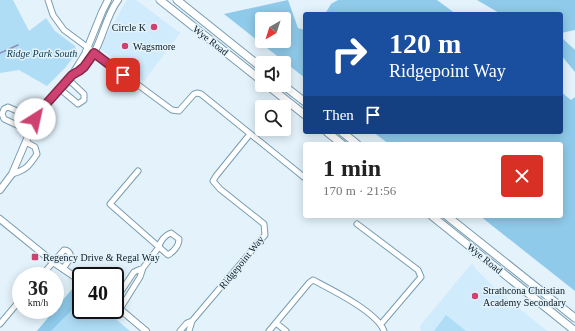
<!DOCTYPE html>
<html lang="en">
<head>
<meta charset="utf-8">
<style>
	body { margin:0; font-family:"Times New Roman",serif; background:#f6f6f6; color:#222; height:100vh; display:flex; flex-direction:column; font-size:15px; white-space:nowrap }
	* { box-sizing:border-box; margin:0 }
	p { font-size:13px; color:#767676 }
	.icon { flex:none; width:22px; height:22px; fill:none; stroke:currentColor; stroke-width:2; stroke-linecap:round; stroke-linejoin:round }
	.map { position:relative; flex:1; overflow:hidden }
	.side { position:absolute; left:303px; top:142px; width:260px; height:76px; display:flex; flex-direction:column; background:#fff; border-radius:4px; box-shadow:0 2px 10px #0003 }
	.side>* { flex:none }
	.hud { position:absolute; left:303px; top:12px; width:260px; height:122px; border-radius:4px; box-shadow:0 2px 10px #0003; background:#1a4fa0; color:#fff; overflow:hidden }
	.needle { width:26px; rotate:219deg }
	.fabs { position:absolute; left:255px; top:12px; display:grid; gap:8px }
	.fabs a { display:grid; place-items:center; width:36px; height:36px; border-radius:4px; background:#fff; box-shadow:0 2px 10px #0003; font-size:20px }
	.speed { position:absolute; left:12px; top:267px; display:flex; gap:8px; font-size:20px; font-weight:700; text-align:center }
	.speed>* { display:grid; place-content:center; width:52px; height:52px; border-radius:50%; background:#fff; box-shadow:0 2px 10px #0003; line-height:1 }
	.speed small { font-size:10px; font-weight:400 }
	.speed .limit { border:2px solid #111; border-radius:6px; background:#fff; color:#111 }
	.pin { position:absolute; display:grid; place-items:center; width:34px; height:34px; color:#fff; margin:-17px; border-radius:8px; box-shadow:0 2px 6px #0006 }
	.me { position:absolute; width:44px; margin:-22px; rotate:35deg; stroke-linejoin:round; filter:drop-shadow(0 0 3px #0008) }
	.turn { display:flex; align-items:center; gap:14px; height:84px; padding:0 20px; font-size:18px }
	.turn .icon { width:52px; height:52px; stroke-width:2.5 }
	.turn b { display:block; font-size:28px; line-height:34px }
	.then { display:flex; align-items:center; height:38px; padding:0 20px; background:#0003; gap:8px; font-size:15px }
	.round { display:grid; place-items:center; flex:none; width:42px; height:42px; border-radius:4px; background:#f6f6f6 }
	.head { display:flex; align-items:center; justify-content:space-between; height:68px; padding:0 20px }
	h1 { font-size:24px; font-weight:800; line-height:30px }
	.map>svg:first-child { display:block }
	.built { fill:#d0ebfb }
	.green { fill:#afddf6 }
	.forest { fill:#8fcaea; fill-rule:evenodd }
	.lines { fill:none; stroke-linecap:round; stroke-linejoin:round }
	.stream { stroke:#8c8bbe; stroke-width:1.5 }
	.minor-casing { stroke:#799db1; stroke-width:7 }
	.tertiary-casing { stroke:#799db1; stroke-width:8 }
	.secondary-casing { stroke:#799db1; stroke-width:9 }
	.minor { stroke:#fff; stroke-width:5 }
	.tertiary { stroke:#fff; stroke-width:6 }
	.secondary { stroke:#fff; stroke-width:7 }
	.route-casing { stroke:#862a49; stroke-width:10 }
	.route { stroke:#ce4170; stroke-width:7 }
	.poi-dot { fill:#ce4170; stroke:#e3f2fb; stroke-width:1.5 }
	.labels { text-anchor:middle; stroke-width:3; stroke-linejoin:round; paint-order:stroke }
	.poi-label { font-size:10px; fill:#0c1b22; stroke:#e3f2fb; text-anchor:start }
	.street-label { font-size:10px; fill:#0c1b22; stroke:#e3f2fb }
	.park-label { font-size:10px; font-style:italic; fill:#05384e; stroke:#e3f2fb }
</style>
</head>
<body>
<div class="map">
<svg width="575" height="331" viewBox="0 0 575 331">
	<rect width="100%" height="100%" fill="#e3f2fb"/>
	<path class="built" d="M 127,0 L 136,0 L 180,33 L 144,81 L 99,48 Z
		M 472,263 L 476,269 L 498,291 L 547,331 L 421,331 L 420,326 Z"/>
	<path class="green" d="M 0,0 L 13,0 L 29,31 L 46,18 L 55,31 L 75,46 L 77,52 L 65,68 L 47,86 L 19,70 L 0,73 Z
		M 73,288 L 81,294 L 81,310 L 105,310 L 130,331 L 37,331 Z
		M 446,315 L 466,331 L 434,331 Z"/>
	<path class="forest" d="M 288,0 L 298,28 L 305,30 L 305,78 L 224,14 ZM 262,19 L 284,19 L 284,41 L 262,41 Z
		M 338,0 L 437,0 L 456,14 L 325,14 L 331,4 Z
		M 477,0 L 575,0 L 575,30 L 561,33 L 561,14 L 501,14 Z
		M 561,37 L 575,50 L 575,72 L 561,55 Z
		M 561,92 L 571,100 L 575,97 L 575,291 L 480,216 L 561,216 L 561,144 L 389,144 L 373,132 L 561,132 Z
		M 73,288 L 77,297 L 72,310 L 51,331 L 37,331 Z"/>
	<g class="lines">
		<path class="stream" d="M 0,53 L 18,45"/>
		<defs>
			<path id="minor" d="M 48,0 L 53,15 L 64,30 L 172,110 L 179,111 L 194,94 L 197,93 L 201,94 L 305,178
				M 60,89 L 78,104 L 84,100 L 84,94 L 69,80
				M 30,131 L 4,119 L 2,114 L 4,109 L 8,107 L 35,119
				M 12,174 C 26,170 29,166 37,154 L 35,147 L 26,142
				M 357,224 L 418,270 L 421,277 L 381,324
				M 41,276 L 64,250 C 68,250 70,252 71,257 L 63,269
				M 115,300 L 134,272 L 143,268 L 159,247 C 160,241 165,235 171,233 L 179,239 C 179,246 173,252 168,255 L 159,247 L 110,204 L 138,171
				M 120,309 L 140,277 L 143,268
				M 276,323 L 286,331
				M 0,324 L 21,299
				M 180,331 L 187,323 L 192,321
				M 189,331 L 192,321 L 265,235 L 264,224 L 220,189 L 213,181 L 216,176 L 250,134
				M 269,331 L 309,283 L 313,280 C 332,290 377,312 384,331"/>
			<path id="tertiary" d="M 72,75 C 101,63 101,22 118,0
				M 0,190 L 12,174 L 35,120 L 47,103 L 69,80 L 85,54 L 102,12 L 108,0
				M 0,219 L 53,262 L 81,281
				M 115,305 L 146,331"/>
			<path id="secondary" d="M 160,0 L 262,81
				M 177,0 L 262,68
				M 267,85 L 305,115
				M 283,85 L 305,102
				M 327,132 L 342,144
				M 342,132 L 357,144
				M 432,216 L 575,331
				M 447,216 L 575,318"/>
		</defs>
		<use href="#minor" class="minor-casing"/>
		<use href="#tertiary" class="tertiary-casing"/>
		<use href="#secondary" class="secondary-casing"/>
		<use href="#minor" class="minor"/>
		<use href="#tertiary" class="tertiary"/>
		<use href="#secondary" class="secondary"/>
	</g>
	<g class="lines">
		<defs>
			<path id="route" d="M 35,119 L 47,103 L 72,75 L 79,71 L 84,67 L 94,53 L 123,75"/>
		</defs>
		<use href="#route" class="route-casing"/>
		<use href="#route" class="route"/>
	</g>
	<g class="poi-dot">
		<circle cx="154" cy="27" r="4"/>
		<circle cx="125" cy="46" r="4"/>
		<rect x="31" y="253" width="8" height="8" rx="2"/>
		<circle cx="475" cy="296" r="4"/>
	</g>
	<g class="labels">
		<g class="poi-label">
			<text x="146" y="31" text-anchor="end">Circle K</text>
			<text x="133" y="50">Wagsmore</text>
			<text x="43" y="261">Regency Drive &amp; Regal Way</text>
			<text x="483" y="294">Strathcona Christian<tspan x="483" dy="12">Academy Secondary</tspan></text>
		</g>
		<g class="street-label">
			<text transform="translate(211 40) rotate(38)" y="4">Wye Road</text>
			<text transform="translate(485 258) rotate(39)" y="4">Wye Road</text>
			<text transform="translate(241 262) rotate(-51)" y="4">Ridgepoint Way</text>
		</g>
		<g class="park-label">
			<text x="42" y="57">Ridge Park South</text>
		</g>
	</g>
</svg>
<div class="fabs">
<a><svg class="needle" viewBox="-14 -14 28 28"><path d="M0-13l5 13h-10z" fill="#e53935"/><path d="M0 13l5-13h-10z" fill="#767676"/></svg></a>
<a><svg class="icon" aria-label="sound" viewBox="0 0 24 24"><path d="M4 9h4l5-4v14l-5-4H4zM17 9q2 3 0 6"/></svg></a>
<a><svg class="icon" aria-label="search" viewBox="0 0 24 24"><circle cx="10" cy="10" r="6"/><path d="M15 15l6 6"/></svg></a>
</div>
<div class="speed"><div>36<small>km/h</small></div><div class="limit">40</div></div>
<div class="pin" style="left:123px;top:75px;background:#d93025"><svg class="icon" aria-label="arrive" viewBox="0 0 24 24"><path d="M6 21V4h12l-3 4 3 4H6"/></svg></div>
<svg class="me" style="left:35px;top:119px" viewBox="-20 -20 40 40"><circle r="19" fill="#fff"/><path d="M0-13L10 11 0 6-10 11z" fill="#ce4170"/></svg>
<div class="hud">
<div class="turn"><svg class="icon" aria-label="right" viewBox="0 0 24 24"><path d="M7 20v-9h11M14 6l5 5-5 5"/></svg><div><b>120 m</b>Ridgepoint Way</div></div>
<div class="then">Then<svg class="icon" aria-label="arrive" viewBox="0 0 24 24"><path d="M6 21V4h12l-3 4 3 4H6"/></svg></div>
</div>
<section class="side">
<div class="head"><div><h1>1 min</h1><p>170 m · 21:56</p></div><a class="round" style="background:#d93025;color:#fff"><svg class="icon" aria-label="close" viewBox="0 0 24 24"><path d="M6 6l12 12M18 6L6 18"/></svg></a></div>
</section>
</div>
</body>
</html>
